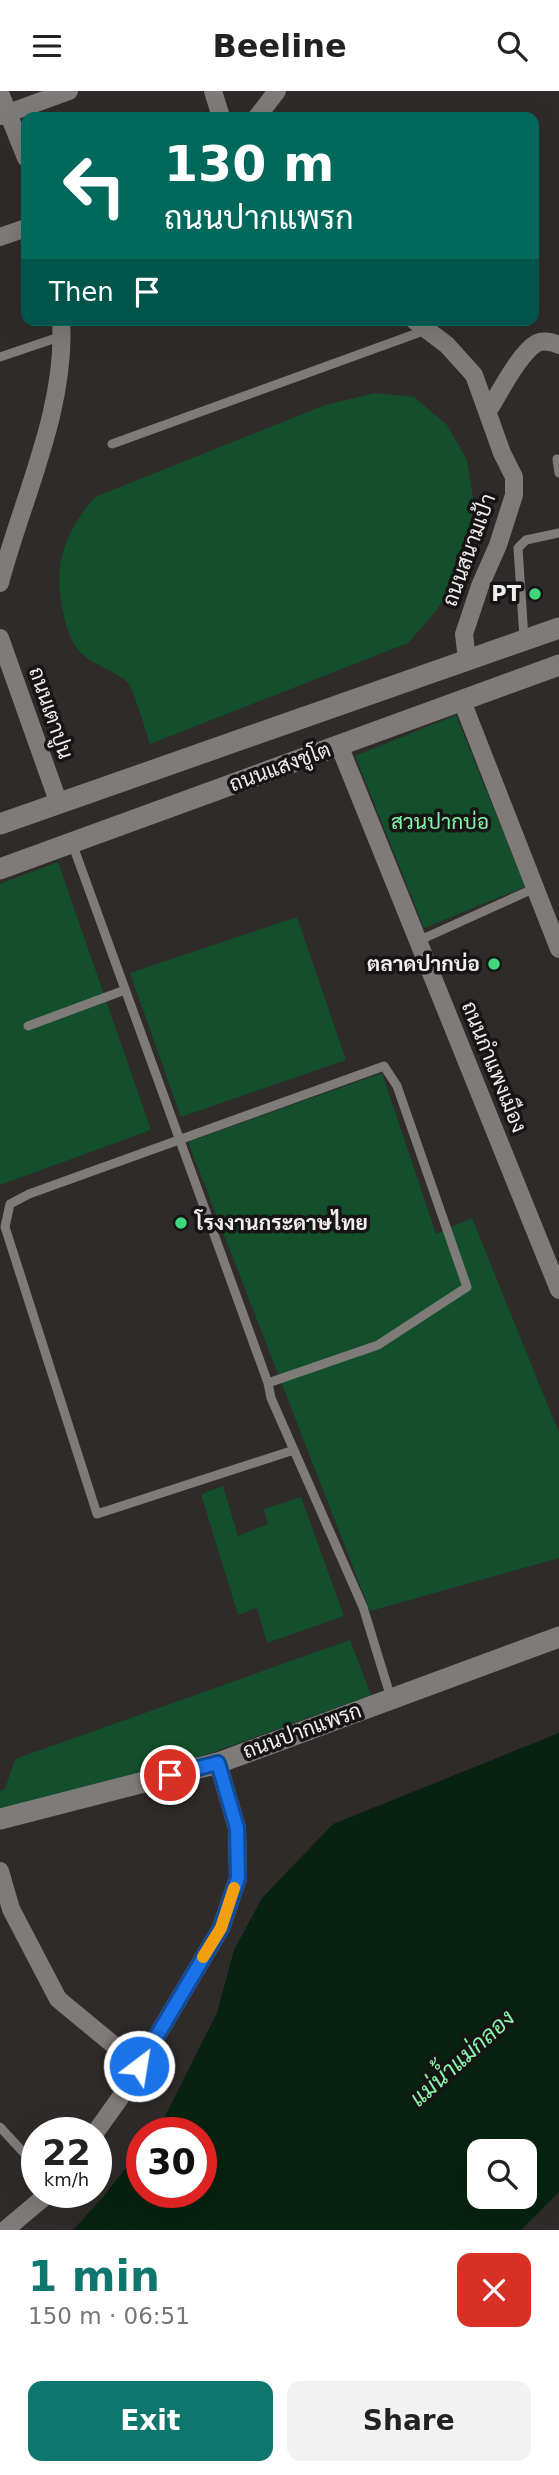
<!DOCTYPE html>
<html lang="en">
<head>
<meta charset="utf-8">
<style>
	body { margin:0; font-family:"DejaVu Sans",Sarabun,sans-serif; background:#f2f2f2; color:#222; height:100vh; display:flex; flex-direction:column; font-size:26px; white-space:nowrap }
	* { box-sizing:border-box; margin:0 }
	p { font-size:23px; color:#767676 }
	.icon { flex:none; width:38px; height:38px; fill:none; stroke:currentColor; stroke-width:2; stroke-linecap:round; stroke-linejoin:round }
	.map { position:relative; height:2139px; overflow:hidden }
	.panel { display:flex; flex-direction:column; background:#fff; flex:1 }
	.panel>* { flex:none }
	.hud { position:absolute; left:21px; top:21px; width:518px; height:214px; border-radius:14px; box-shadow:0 7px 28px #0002; background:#00695c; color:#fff; overflow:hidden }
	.tools { position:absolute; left:467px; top:2048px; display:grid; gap:14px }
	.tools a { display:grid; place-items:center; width:70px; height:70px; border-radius:14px; background:#fff; box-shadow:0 7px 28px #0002; font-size:35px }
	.speed { position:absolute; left:21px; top:2026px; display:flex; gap:14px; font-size:35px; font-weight:700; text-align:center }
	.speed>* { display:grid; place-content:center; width:91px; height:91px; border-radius:50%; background:#fff; box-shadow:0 7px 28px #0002; line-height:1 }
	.speed small { font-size:18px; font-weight:400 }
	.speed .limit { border:10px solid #d22; background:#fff; color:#111 }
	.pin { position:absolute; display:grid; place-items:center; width:60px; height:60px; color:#fff; margin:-30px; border:4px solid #fff; border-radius:50%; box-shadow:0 2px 7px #0007 }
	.me { position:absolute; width:77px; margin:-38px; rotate:31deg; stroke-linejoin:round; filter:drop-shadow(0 0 5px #0008) }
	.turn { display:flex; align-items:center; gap:24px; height:147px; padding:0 28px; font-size:32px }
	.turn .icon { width:91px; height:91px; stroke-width:2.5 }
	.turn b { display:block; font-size:49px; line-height:60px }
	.then { display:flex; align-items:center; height:66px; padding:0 28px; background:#0003; gap:14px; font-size:26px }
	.round { display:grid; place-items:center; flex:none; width:74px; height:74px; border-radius:14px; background:#f2f2f2 }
	.overview { display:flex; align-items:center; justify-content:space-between; height:119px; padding:0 28px }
	h1 { font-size:42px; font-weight:600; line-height:52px; color:#0f766e }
	.primary-button { display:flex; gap:14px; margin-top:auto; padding:14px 28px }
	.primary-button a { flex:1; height:80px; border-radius:14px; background:#0f766e; color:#fff; font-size:28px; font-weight:600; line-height:80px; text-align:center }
	.primary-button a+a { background:#f2f2f2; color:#222 }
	header { display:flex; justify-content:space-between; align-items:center; height:91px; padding:0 28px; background:#fff; font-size:32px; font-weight:600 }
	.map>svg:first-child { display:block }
	.green { fill:#124f2a }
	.water { fill:#072210; fill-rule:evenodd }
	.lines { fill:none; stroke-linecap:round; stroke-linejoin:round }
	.lane { stroke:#7f7b7a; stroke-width:9 }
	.street { stroke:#7f7b7a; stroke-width:18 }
	.secondary { stroke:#7f7b7a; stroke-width:21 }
	.route-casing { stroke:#114b97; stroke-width:18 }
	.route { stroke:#1a73e8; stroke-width:12 }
	.slow { stroke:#f59e0b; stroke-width:12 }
	.poi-dot { fill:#41d77c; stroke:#161414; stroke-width:2.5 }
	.labels { text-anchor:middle; stroke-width:7; stroke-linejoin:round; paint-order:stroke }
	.street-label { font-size:21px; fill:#f0eeed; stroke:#161414 }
	.poi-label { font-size:21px; font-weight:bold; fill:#f0eeed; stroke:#161414; text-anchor:end }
	.park-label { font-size:21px; fill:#86f4a8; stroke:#161414 }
	.water-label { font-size:23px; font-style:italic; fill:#88f6aa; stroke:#161414 }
</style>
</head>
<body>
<header><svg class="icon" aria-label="menu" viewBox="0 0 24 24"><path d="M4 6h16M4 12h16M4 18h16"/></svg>Beeline<svg class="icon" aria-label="search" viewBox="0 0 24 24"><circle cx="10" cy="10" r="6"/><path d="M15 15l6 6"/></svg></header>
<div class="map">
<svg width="559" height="2139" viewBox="0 0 559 2139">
	<rect width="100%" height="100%" fill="#2f2b2b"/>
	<path class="green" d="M 375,302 L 414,306 L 447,334 L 467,369 L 477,434 L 461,485 L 435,521 L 408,552 L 150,653 C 146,641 134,600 128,592 C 119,582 94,574 82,563 C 73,555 66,537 64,525 C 52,477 63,443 95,406 L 325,314 Z
		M 456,624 L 525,796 L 424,837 L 355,665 Z
		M 58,771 L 151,1039 L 0,1094 L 0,793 Z
		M 297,826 L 346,969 L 181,1026 L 130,882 Z
		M 382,982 L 436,1143 L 472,1127 L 559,1342 L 559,1467 L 370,1520 L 188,1051 Z
		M 223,1395 L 238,1445 L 268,1433 L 264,1418 L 301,1406 L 344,1525 L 267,1552 L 257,1517 L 238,1524 L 201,1403 Z
		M 350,1549 L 371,1604 L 211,1662 L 0,1721 L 0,1700 L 5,1698 L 15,1668 Z"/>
	<path class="water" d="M 559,1642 L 559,2101 L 521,2139 L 73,2139 L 104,2105 L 142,2056 L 142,2102 L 201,2102 L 201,2042 L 152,2042 L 163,2029 L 217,1922 L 234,1859 L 262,1807 L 333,1733 ZM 480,2060 L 525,2060 L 525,2105 L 480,2105 Z"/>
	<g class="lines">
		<path class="lane" d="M 0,266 L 62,245
			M 112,353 L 426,239
			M 557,368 L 559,382
			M 524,547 L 518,457 L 526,449 L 559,442
			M 72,752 L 268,1292 L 271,1307 L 363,1516 L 391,1607
			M 418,850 L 535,797
			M 28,935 L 125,899
			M 268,1292 L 378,1254 L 467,1196 L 397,995 L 384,975 L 29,1103 L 10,1113 L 5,1136 L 97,1423 L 294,1359
			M 0,2036 L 37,2076"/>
		<path class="street" d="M 213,0 L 221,26
			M 0,2 L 26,67
			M 0,25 L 69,0
			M 257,26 L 277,0
			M 0,146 L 26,137
			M 414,229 L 447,254 L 474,284 L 502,362 L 514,386 L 514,404 L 498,454 L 480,495 L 464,543 L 467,569
			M 488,320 C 499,303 520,261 537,252 C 543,249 553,251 559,254
			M 0,492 C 22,408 67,317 61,229
			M 0,547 L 59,713
			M 462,610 L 559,858
			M 339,654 L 559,1199
			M 0,1780 L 11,1818 L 58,1908 L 139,1975
			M 95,2042 L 120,2007 L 221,1837 L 238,1787 L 237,1737 L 218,1672
			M 5,2139 L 49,2102"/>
		<path class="secondary" d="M 0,733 L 559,537
			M 0,778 L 559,574
			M 0,1728 L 218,1672 L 559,1546"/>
	</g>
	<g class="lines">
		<defs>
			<path id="route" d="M 139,1975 L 221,1837 L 238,1787 L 237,1737 L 218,1672 L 170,1684"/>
		</defs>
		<use href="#route" class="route-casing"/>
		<use href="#route" class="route"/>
		<path class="slow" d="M 203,1866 L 221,1837 L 234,1797"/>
	</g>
	<g class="poi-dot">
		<circle cx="535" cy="503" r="7"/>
		<circle cx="494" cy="873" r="7"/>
		<circle cx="181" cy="1132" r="7"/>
	</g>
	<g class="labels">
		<g class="street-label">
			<text transform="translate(469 459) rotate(-70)" y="7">ถนนสนามเป้า</text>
			<text transform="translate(51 622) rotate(71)" y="7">ถนนเตาปูน</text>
			<text transform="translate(280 676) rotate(-20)" y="7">ถนนแสงชูโต</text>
			<text transform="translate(494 976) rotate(68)" y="7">ถนนกำแพงเมือง</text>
			<text transform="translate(302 1640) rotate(-20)" y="7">ถนนปากแพรก</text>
		</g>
		<g class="poi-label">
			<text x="521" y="510">PT</text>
			<text x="480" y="880">ตลาดปากบ่อ</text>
			<text x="195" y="1139" text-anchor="start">โรงงานกระดาษไทย</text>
		</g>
		<g class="park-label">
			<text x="440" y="738">สวนปากบ่อ</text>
		</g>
		<g class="water-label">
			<text transform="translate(462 1967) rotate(-42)" y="8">แม่น้ำแม่กลอง</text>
		</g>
	</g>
</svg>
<div class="tools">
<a><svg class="icon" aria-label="search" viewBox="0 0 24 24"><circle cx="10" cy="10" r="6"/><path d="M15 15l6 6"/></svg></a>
</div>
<div class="speed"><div>22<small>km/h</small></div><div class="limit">30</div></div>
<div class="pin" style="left:170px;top:1684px;background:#d93025"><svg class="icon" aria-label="arrive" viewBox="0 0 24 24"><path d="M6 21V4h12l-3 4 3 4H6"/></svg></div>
<svg class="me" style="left:139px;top:1975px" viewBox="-20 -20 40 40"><circle r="17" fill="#1a73e8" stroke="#fff" stroke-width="3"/><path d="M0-11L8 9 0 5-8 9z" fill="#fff"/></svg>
<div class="hud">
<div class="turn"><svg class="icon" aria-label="left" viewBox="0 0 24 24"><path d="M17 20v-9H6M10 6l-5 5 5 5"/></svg><div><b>130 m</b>ถนนปากแพรก</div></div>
<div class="then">Then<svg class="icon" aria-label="arrive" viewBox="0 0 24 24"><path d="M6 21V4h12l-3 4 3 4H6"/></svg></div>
</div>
</div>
<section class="panel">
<div class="overview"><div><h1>1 min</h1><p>150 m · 06:51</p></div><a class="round" style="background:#d93025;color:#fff"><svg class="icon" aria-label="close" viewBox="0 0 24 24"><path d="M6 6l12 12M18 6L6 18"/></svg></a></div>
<div class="primary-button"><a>Exit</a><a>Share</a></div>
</section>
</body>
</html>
